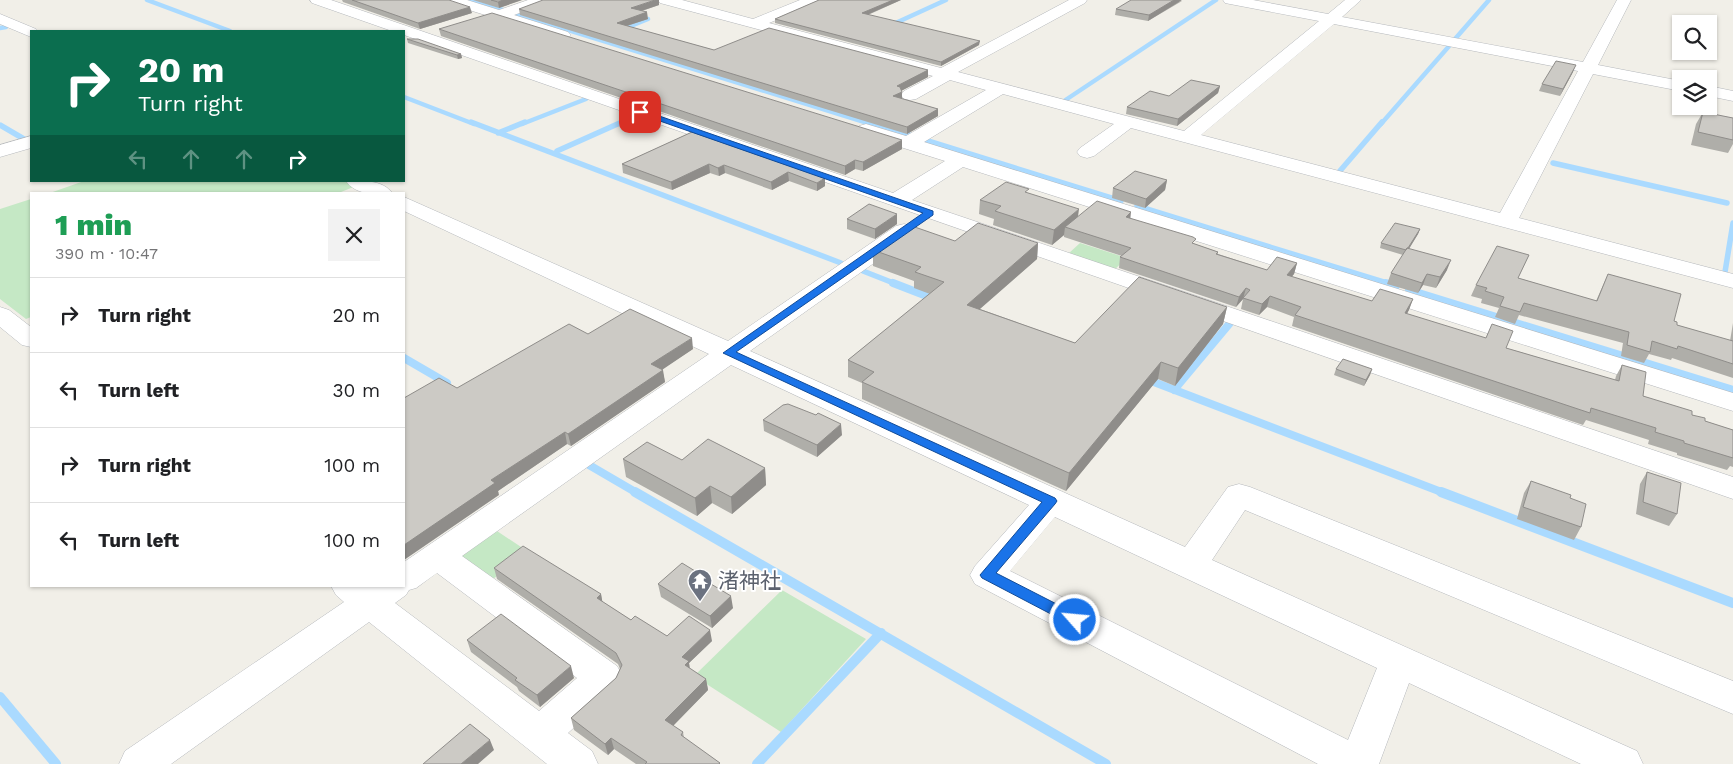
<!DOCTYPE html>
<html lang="en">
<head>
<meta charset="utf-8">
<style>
	body { margin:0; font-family:"Work Sans","Noto Sans JP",sans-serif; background:#f2f2f2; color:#202124; height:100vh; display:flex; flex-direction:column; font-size:19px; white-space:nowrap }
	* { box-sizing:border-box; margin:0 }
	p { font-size:16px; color:#757577 }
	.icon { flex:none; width:28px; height:28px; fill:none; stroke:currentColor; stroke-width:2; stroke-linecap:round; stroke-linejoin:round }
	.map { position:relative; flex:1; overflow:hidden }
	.panel { position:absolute; left:30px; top:192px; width:375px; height:395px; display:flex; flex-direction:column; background:#fff; border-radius:0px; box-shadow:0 1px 4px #0004 }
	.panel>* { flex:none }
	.hud { position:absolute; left:30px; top:30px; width:375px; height:152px; border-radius:0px; box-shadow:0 1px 4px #0004; background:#0b6e4f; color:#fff; overflow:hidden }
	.fabs { position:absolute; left:1672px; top:15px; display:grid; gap:10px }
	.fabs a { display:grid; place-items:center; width:45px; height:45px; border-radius:0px; background:#fff; box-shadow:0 1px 4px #0004; font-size:25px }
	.pin { position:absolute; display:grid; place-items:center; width:42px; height:42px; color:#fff; margin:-21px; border-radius:10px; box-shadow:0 2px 8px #0006 }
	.me { position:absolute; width:55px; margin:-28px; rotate:297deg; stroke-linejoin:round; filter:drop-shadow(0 0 4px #0008) }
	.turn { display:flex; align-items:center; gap:18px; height:105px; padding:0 25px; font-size:22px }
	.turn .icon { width:65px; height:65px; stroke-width:2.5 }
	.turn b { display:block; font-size:35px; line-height:42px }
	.lanes { display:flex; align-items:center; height:48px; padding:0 25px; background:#0003; justify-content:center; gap:25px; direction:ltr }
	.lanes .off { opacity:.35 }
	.round { display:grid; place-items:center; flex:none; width:52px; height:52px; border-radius:0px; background:#f2f2f2 }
	.overview { display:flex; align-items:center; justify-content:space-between; height:85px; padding:0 25px }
	h1 { font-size:30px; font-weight:800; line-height:38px; color:#1e9e55 }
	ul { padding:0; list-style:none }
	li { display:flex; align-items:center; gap:15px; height:75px; padding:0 25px; border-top:1px solid #e0e0e0 }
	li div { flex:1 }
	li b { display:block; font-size:19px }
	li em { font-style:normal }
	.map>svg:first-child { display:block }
	.green { fill:#c5e8c5 }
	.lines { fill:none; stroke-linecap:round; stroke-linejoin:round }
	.stream-far3 { stroke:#aadaff; stroke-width:4.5 }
	.stream-far2 { stroke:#aadaff; stroke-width:5.5 }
	.stream-far1 { stroke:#aadaff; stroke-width:8 }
	.stream { stroke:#aadaff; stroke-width:10 }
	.minor-casing { stroke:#b5b8bc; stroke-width:1 }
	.minor { fill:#fff; fill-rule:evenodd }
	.wall { fill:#afaea9 }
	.shaded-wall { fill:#8f8d8a }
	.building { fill:#cccac5; stroke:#8f8d8a }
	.route { fill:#1a73e8; stroke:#114b97 }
	.labels { text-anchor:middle; stroke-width:4; stroke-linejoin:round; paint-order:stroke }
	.near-worship-label { font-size:21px; fill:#5b616d; stroke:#fff; text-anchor:start }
</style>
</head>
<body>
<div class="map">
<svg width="1733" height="764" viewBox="0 0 1733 764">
	<rect width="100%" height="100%" fill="#f1efe8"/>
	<path class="green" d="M 84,181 L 345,181 L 356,186 L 336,194 L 47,194 Z
		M 31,199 L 31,317 L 26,319 L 0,299 L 0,209 Z
		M 1080,243 L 1127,258 L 1114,270 L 1068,254 Z
		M 491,527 L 530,553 L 490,581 L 453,554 Z
		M 782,590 L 866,639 L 781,732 L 694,676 Z"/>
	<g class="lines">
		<path class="stream-far3" d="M 147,0 L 230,31
			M 471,0 L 871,124
			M 889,26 L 946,0
			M 0,28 L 6,27
			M 621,30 L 648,19
			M 1455,39 L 1489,0
			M 404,97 L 474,124
			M 1064,101 L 1216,0
			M 522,124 L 586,99
			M 619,124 L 637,116
			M 1381,124 L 1450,45"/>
		<path class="stream-far2" d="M 471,122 L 841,263
			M 867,122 L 1121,201
			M 0,125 L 24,139
			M 498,133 L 525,122
			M 557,151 L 622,122
			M 1553,163 L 1727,203
			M 1339,172 L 1382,122
			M 1137,206 L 1390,284
			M 863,271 L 896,284
			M 1725,272 L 1733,223"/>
		<path class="stream-far1" d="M 893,283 L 937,300
			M 1386,283 L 1396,286
			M 1409,290 L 1733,390
			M 404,358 L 447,383
			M 1146,379 L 1444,493
			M 1174,390 L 1230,323
			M 589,465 L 637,493"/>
		<path class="stream" d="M 635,492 L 1106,764
			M 1441,492 L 1733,603
			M 0,697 L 56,764
			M 757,764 L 881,633"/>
		<defs>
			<path id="minor" d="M 310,0 L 331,0 L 893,193 L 945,161 L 859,134 L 857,130 L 859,126 L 866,124 L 906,136 L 986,90 L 950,80 L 916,99 L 910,100 L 904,99 L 901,95 L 904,91 L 933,76 L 660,3 L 658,0 L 682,0 L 753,19 L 800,0 L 820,0 L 818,3 L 769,23 L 941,68 L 1069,0 L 1087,0 L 1085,3 L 958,72 L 1184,131 L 1319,21 L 1230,4 L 1225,3 L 1223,0 L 1253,0 L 1328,14 L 1345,0 L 1361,0 L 1342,17 L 1583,62 L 1617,0 L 1631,0 L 1598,65 L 1681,81 L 1681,91 L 1593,74 L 1519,218 L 1733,274 L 1733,288 L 1131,128 L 1094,156 L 1087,158 L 1080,156 L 1077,152 L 1080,148 L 1114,124 L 1003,94 L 924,142 L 1733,393 L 1733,411 L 963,167 L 912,200 L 1733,477 L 1733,499 L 404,35 L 404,31 L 392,31 L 312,3 ZM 1334,24 L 1578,71 L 1500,213 L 1201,135 Z
				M 445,0 L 467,0 L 499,10 L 528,0 L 549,0 L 547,3 L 514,15 L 568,32 L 571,35 L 568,38 L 558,38 L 447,3 Z
				M 0,14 L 36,29 L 38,31 L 31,31 L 31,37 L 0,24 Z
				M 1709,86 L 1733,91 L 1733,101 L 1709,96 Z
				M 31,136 L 31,148 L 0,157 L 0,145 Z
				M 346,181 C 362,181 383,179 393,194 C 377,194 356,196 346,181 Z
				M 404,197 L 728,341 L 896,226 L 904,224 L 912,226 L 915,231 L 912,236 L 750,351 L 1185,547 L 1228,487 L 1239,484 L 1250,487 L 1733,681 L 1733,714 L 1245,510 L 1212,560 L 1637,751 L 1643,764 L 1581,764 L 1409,683 L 1379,764 L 1318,764 L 975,584 L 970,575 L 975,566 L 1029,505 L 731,365 L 462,556 L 617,666 L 623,677 L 617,688 L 568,733 L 592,751 L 598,764 L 547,764 L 369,622 L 171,764 L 119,764 L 125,751 L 344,602 L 336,595 L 331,586 L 404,586 L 404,562 L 709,354 L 404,211 ZM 1055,517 L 1377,668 L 1348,740 L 1010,571 ZM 437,573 L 577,678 L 539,711 L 395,603 L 406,595 L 409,590 L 416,588 Z
				M 0,307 L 9,310 L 31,327 L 31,347 L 22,345 L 0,327 Z"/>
		</defs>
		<use href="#minor" class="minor-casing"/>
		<use href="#minor" class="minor"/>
	</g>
	<path class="wall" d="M 342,0 L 449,0 L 472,13 L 420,29 L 343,2 Z
		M 473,0 L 522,0 L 499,8 Z
		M 819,0 L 901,0 L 868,15 L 979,45 L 941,66 L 775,23 L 775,19 Z
		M 1182,1 L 1148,21 L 1115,15 L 1116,9 Z
		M 659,5 L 642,11 L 648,19 L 627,26 L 714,50 L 928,70 L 928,77 L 901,91 L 902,99 L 938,109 L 938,116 L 907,134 L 520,15 L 519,9 Z
		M 439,29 L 902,149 L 863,171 L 855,169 L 845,175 L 441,36 Z
		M 407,39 L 461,54 L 462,58 L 458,59 L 408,43 Z
		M 1573,72 L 1560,96 L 1539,91 L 1542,84 Z
		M 1220,86 L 1218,93 L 1177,126 L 1126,114 L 1127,107 Z
		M 1703,112 L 1733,118 L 1733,144 L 1728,153 L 1691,145 L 1696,124 Z
		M 692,132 L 825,186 L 817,191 L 789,181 L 772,190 L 725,173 L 719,176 L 710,173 L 672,190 L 623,173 L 622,164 Z
		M 1167,180 L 1165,190 L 1145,208 L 1112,198 L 1113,188 Z
		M 1028,193 L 1078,217 L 1130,218 L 1195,244 L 1218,252 L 1218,254 L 1267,270 L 1297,263 L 1294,274 L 1291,277 L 1372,301 L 1413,299 L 1407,314 L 1506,348 L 1615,380 L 1616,376 L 1622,365 L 1643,396 L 1692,415 L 1705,421 L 1733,430 L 1733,467 L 1730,466 L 1727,470 L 1677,455 L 1677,453 L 1648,444 L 1649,440 L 1586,420 L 1583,425 L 1292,326 L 1294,317 L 1267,307 L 1259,315 L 1241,309 L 1243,299 L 1236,307 L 1119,268 L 1120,257 L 1122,256 L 1064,237 L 1064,235 L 1052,245 L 993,225 L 994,219 L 979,214 L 980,200 Z
		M 847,219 L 897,224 L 875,239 L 847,229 Z
		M 1420,229 L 1418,234 L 1409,249 L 1447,270 L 1436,288 L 1423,285 L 1418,293 L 1387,284 L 1391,273 L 1403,255 L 1380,248 L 1381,243 Z
		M 955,241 L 1038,243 L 1037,259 L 980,309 L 1075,343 L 1227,307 L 1223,324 L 1175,386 L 1158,379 L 1066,491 L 862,399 L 862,383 L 848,377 L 848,360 L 930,294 L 914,288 L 914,281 L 873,266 L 873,250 Z
		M 1529,255 L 1518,278 L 1596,301 L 1608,274 L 1674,321 L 1677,325 L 1730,341 L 1733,323 L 1733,378 L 1672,358 L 1671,360 L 1649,354 L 1644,363 L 1621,356 L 1623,343 L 1519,315 L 1515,324 L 1495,317 L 1499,308 L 1481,303 L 1482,299 L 1471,296 L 1476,285 Z
		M 693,349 L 662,369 L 665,382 L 571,446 L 567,444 L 498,491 L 499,495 L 457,388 Z
		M 1336,369 L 1372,369 L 1370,375 L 1364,386 L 1334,375 Z
		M 763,420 L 842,435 L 817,457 L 764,431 Z
		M 623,459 L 682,460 L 765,468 L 766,485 L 732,514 L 712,503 L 697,516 L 626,477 Z
		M 1647,472 L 1677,514 L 1669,526 L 1636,514 L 1640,484 Z
		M 1531,481 L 1570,498 L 1581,527 L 1574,540 L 1517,519 L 1524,493 Z
		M 494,568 L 601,594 L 602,602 L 631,620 L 667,636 L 712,641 L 689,663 L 690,669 L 706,679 L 708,690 L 673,726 L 683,732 L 684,738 L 720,763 L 720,764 L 636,764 L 614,749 L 608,755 L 574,730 L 571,718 L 616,678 L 620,669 L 618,664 L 497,579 Z
		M 709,582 L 733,608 L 712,628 L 661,597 L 658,584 Z
		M 467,640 L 574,678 L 540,707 L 519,691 L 517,687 L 471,652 Z"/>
	<path class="shaded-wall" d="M 503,0 L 522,0 L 499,8 L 498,2 Z
		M 655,0 L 659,0 L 659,5 L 632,14 L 631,8 Z
		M 893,0 L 901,0 L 862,17 L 862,13 Z
		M 1174,0 L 1182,0 L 1148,21 L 1149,15 Z
		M 470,7 L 472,13 L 420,29 L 418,23 Z
		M 647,12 L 648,19 L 617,29 L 617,23 Z
		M 980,41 L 979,45 L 941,66 L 941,62 Z
		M 461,54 L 462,58 L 458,59 L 457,55 Z
		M 1576,65 L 1573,72 L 1560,96 L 1563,89 Z
		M 928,70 L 928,77 L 897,93 L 897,86 Z
		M 1220,86 L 1218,93 L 1177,126 L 1178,119 Z
		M 902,92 L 902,99 L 893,96 Z
		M 938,109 L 938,116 L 907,134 L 907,127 Z
		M 902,140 L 902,149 L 863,171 L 863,162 Z
		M 855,160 L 855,169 L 845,175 L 845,166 Z
		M 709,164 L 710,173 L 672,190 L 671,182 Z
		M 724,165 L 725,173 L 719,176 L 718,168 Z
		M 788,172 L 789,181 L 772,190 L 771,182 Z
		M 825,178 L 825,186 L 817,191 L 817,183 Z
		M 1167,180 L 1165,190 L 1145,208 L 1146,199 Z
		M 1079,209 L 1077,224 L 1065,227 L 1064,235 L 1052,245 L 1054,230 Z
		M 1131,212 L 1130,222 L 1126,217 Z
		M 897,214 L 897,224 L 875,239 L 875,229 Z
		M 1420,229 L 1418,234 L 1405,255 L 1407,250 Z
		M 1038,243 L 1037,259 L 966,321 L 967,305 Z
		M 1451,260 L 1447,270 L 1436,288 L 1440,277 Z
		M 1297,263 L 1294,274 L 1284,286 L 1287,275 Z
		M 1427,274 L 1423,285 L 1418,293 L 1422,283 Z
		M 1246,288 L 1243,299 L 1236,307 L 1239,297 Z
		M 1270,296 L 1267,307 L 1259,315 L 1262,304 Z
		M 1413,299 L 1409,310 L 1401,324 L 1405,313 Z
		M 1227,307 L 1223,324 L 1175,386 L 1178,368 Z
		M 692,338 L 693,349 L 653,376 L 651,364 Z
		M 1161,362 L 1158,379 L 1066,491 L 1069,473 Z
		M 1372,369 L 1370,375 L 1364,386 L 1366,380 Z
		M 663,370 L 665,382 L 571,446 L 568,434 Z
		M 841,424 L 842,435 L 817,457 L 817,445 Z
		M 565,432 L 567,444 L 498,491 L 499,495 L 404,560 L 404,545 L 491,480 Z
		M 765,468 L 766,485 L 732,514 L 731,497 Z
		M 710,486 L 712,503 L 697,516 L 695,498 Z
		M 601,594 L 603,605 L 597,598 Z
		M 731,596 L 733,608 L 712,628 L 710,616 Z
		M 710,630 L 712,641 L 689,663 L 690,672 L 686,676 L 682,657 Z
		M 571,666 L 574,678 L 540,707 L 537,695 Z
		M 706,679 L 708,690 L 668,731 L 665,720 Z
		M 611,738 L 614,749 L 608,755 L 605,744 Z
		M 490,740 L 494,750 L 478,764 L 461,764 Z"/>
	<path class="building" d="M 352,0 L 449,0 L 470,7 L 418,23 Z
		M 491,0 L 503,0 L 498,2 Z
		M 543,0 L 655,0 L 631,8 L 647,12 L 617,23 L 714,50 L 769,28 L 928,70 L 897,86 L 900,87 L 902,92 L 893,96 L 938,109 L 907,127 L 519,9 Z
		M 819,0 L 893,0 L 862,13 L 980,41 L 941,62 L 775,19 Z
		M 1131,0 L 1174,0 L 1149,15 L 1116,9 Z
		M 492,13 L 902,140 L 863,162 L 855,160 L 845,166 L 439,29 Z
		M 407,39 L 418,39 L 461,54 L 457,55 Z
		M 1556,61 L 1576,65 L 1563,89 L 1542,84 Z
		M 1191,80 L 1220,86 L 1178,119 L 1127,107 L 1150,91 L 1169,96 Z
		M 1703,112 L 1733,118 L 1733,140 L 1698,132 Z
		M 692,132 L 825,178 L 817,183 L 788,172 L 771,182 L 724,165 L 718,168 L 709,164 L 671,182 L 622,164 Z
		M 1135,171 L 1167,180 L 1146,199 L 1113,188 Z
		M 1006,182 L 1029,189 L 1025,192 L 1079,209 L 1054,230 L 995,211 L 1001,206 L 980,200 Z
		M 1097,201 L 1131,212 L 1126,217 L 1193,237 L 1196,239 L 1192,243 L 1218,252 L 1216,254 L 1267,270 L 1277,257 L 1297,263 L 1287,275 L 1372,301 L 1380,289 L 1413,299 L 1405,313 L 1486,338 L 1492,324 L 1513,331 L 1506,348 L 1619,381 L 1622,365 L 1646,372 L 1643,396 L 1692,411 L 1692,415 L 1705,418 L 1705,421 L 1733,430 L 1733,458 L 1684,443 L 1684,441 L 1655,432 L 1656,428 L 1591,408 L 1590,413 L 1295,315 L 1301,307 L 1270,296 L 1262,304 L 1243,298 L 1250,290 L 1246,288 L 1239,297 L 1120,257 L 1131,248 L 1065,227 Z
		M 869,204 L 897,214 L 875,229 L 847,219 Z
		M 978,223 L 1038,243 L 967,305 L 1075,343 L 1139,277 L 1227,307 L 1178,368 L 1161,362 L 1069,473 L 862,382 L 874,372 L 848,360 L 944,282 L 915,272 L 921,267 L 873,250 L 909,225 L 955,241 Z
		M 1395,223 L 1420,229 L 1408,248 L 1407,248 L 1406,250 L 1381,243 Z
		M 1497,246 L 1529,255 L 1518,278 L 1597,301 L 1608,274 L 1681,294 L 1674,321 L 1677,322 L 1677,325 L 1733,341 L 1733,364 L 1678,346 L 1677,349 L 1652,341 L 1650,352 L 1627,345 L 1629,332 L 1524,303 L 1520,312 L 1500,306 L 1504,297 L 1485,291 L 1487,288 L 1476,285 Z
		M 1407,248 L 1451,260 L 1440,277 L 1427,274 L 1422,283 L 1391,273 Z
		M 630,309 L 692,338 L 651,364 L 663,370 L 568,434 L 565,432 L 491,480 L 495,483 L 404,545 L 404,398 L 439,378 L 457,388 L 569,324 L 588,334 Z
		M 1343,359 L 1372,369 L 1366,380 L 1336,369 Z
		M 788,404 L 816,415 L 818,413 L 841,424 L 817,445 L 763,420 L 783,405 Z
		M 708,439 L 765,468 L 731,497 L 710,486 L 695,498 L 623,459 L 647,442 L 682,460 Z
		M 1647,472 L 1681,483 L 1677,514 L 1643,502 Z
		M 1531,481 L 1571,495 L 1570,498 L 1586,504 L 1581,527 L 1523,507 Z
		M 523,546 L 601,594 L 597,598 L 631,620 L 635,616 L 667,636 L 689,616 L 710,630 L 682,657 L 689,661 L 685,665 L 706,679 L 665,720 L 683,732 L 681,735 L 720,763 L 719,764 L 645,764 L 647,762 L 611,738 L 605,744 L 571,718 L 616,678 L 622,665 L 616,653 L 494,568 Z
		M 682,563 L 708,579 L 706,581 L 731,596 L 710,616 L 658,584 Z
		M 501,614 L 571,666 L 537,695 L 515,680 L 517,678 L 467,640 Z
		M 470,724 L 490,740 L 461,764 L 423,764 Z"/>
	<path class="route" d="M 637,110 L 642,110 L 933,211 L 933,215 L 736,352 L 1055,498 L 1057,501 L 1055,504 L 996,573 L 1080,616 L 1083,620 L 1080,624 L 1075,626 L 1070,624 L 982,578 L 980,575 L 1042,502 L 723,353 L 923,213 L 637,113 Z"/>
	<defs>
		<symbol id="temple-pin" viewBox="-11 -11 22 30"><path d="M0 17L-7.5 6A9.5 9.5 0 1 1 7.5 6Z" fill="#6b7280" stroke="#fff"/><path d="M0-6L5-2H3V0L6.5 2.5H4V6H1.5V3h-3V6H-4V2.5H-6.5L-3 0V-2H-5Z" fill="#fff"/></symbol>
	</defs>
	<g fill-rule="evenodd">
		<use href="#temple-pin" x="686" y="567" width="28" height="38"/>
	</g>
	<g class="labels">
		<g class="near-worship-label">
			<text x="718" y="588">渚神社</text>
		</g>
	</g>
</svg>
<div class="fabs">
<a><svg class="icon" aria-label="search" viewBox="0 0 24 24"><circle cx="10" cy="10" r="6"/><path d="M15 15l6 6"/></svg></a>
<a><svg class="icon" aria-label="layers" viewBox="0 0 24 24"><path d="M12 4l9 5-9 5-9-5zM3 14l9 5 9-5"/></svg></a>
</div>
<div class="pin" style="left:640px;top:112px;background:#d93025"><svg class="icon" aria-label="arrive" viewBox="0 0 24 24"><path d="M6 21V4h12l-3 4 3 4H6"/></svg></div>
<svg class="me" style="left:1075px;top:620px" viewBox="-20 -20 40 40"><circle r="17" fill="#1a73e8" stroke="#fff" stroke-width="3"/><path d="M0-11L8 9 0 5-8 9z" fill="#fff"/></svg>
<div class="hud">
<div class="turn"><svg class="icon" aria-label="right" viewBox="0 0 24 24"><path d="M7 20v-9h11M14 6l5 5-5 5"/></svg><div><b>20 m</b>Turn right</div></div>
<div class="lanes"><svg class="icon off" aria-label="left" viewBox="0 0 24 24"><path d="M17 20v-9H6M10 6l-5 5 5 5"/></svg><svg class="icon off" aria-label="ahead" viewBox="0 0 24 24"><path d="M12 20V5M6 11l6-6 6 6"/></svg><svg class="icon off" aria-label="ahead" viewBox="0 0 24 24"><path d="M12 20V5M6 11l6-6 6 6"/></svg><svg class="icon" aria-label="right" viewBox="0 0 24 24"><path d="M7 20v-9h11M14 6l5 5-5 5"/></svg></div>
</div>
<section class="panel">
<div class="overview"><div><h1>1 min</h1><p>390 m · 10:47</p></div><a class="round"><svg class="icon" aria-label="close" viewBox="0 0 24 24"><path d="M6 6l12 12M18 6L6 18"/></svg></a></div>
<ul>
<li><svg class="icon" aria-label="right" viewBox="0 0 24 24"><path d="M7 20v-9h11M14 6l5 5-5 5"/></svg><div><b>Turn right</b></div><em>20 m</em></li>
<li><svg class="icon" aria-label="left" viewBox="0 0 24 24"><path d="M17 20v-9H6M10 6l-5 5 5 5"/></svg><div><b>Turn left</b></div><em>30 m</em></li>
<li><svg class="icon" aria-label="right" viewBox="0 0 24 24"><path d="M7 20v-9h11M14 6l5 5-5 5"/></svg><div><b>Turn right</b></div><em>100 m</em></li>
<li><svg class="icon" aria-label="left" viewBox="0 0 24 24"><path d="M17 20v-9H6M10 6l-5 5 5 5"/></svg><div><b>Turn left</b></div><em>100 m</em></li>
</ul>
</section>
</div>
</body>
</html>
